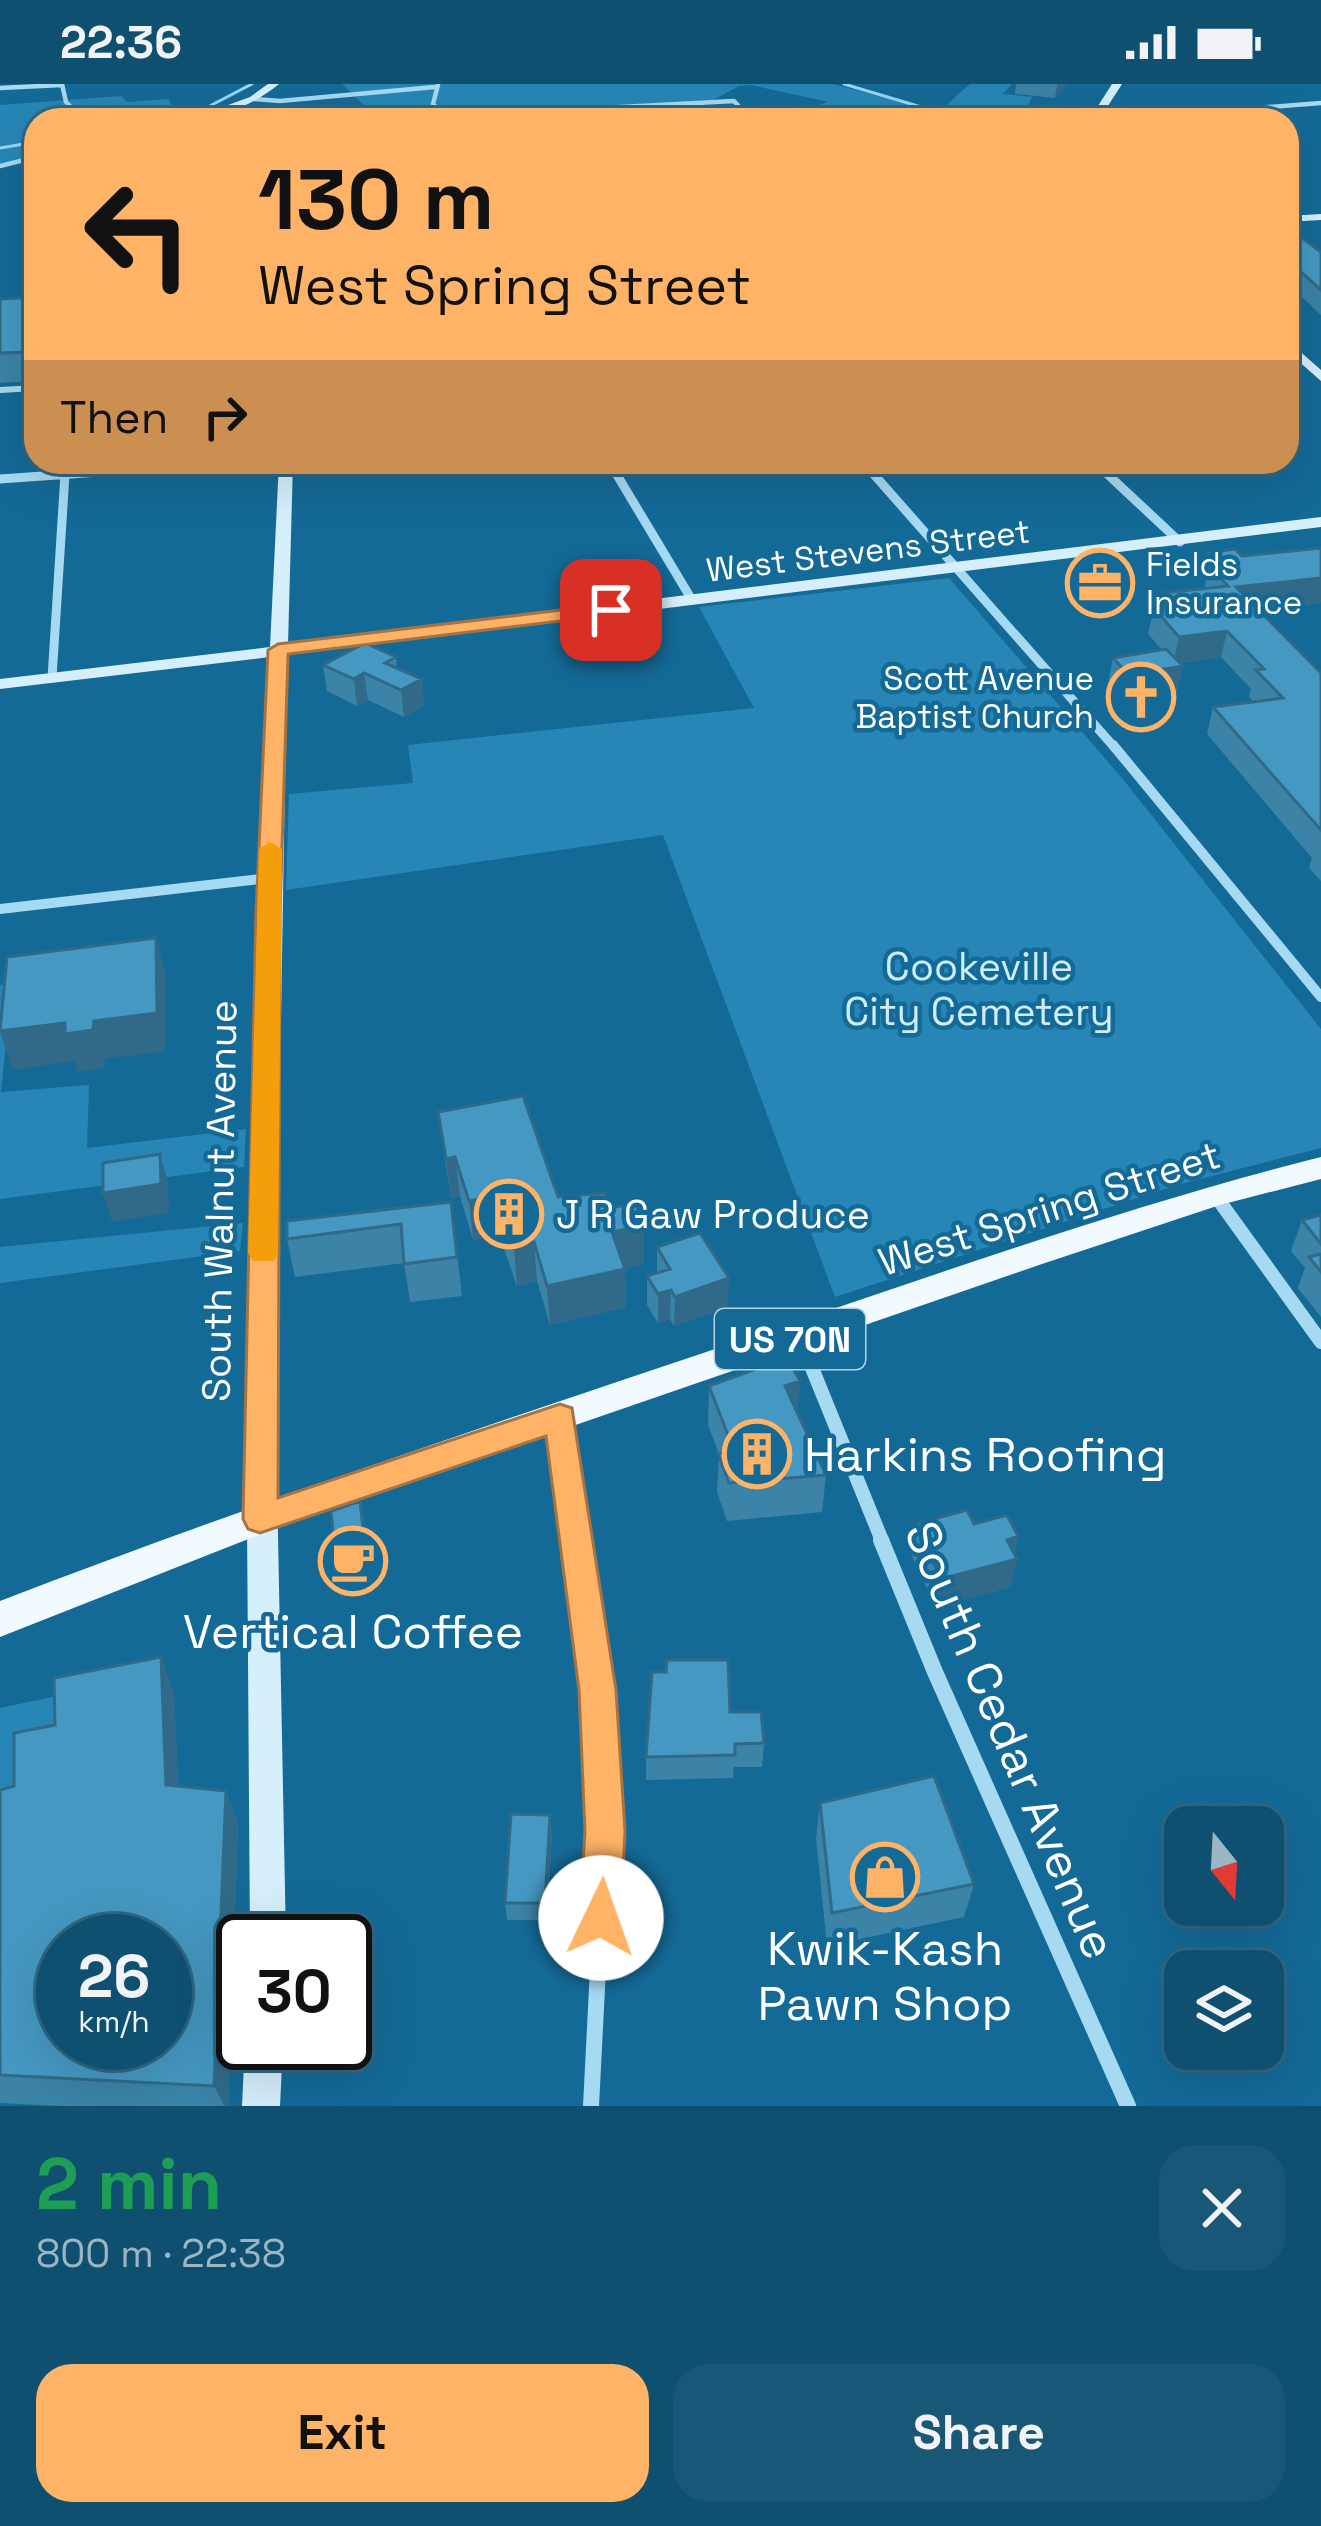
<!DOCTYPE html>
<html lang="en">
<head>
<meta charset="utf-8">
<style>
	body { margin:0; font-family:"Space Grotesk",sans-serif; background:#185776; color:#f1f3f6; height:100vh; display:flex; flex-direction:column; font-size:45px; white-space:nowrap }
	* { box-sizing:border-box; margin:0 }
	p { font-size:39px; color:#9bb5c3 }
	.icon { flex:none; width:66px; height:66px; fill:none; stroke:currentColor; stroke-width:2; stroke-linecap:round; stroke-linejoin:round }
	.map { position:relative; height:2022px; overflow:hidden }
	.panel { display:flex; flex-direction:column; background:#0f5071; flex:1 }
	.panel>* { flex:none }
	.top-card { position:absolute; left:24px; top:24px; width:1275px; height:366px; border-radius:36px; box-shadow:0 12px 48px #0002,0 0 0 3px #2f6784; background:#ffb367; color:#111; overflow:hidden }
	.needle { width:78px; rotate:162deg }
	.fabs { position:absolute; left:1164px; top:1722px; display:grid; gap:24px }
	.fabs a { display:grid; place-items:center; width:120px; height:120px; border-radius:24px; background:#0f5071; box-shadow:0 12px 48px #0002,0 0 0 3px #2f6784; font-size:60px }
	.speed { position:absolute; left:36px; top:1830px; display:flex; gap:24px; font-size:60px; font-weight:700; text-align:center }
	.speed>* { display:grid; place-content:center; width:156px; height:156px; border-radius:50%; background:#0f5071; box-shadow:0 12px 48px #0002,0 0 0 3px #2f6784; line-height:1 }
	.speed small { font-size:30px; font-weight:400 }
	.speed .limit { border:6px solid #111; border-radius:18px; background:#fff; color:#111 }
	.pin { position:absolute; display:grid; place-items:center; width:102px; height:102px; color:#fff; margin:-51px; border-radius:24px; box-shadow:0 6px 18px #0006 }
	.me { position:absolute; width:132px; margin:-66px; rotate:3deg; stroke-linejoin:round; filter:drop-shadow(0 0 9px #0008) }
	.turn { display:flex; align-items:center; gap:42px; height:252px; padding:0 36px; font-size:54px }
	.turn .icon { width:156px; height:156px; stroke-width:2.5 }
	.turn b { display:block; font-size:84px; line-height:102px }
	.then { display:flex; align-items:center; height:114px; padding:0 36px; background:#0003; gap:24px; font-size:45px }
	.round { display:grid; place-items:center; flex:none; width:126px; height:126px; border-radius:36px; background:#185776 }
	.head { display:flex; align-items:center; justify-content:space-between; height:204px; padding:0 36px }
	h1 { font-size:72px; font-weight:600; line-height:90px; color:#1e9e55 }
	.cta { display:flex; gap:24px; margin-top:auto; padding:24px 36px }
	.cta a { flex:1; height:138px; border-radius:36px; background:#ffb367; color:#111; font-size:48px; font-weight:600; line-height:138px; text-align:center }
	.cta a+a { background:#185776; color:#f1f3f6 }
	.status { display:flex; justify-content:space-between; align-items:center; height:84px; padding:0 60px; background:#0f5071; direction:ltr }
	.status svg { height:33px; fill:currentColor }
	.map>svg:first-child { display:block }
	.green { fill:#2786b6 }
	.lines { fill:none; stroke-linecap:round; stroke-linejoin:round }
	.stream { stroke:#98d7f5; stroke-width:3 }
	.street-far5 { stroke:#a6d9f2; stroke-width:4.5 }
	.street-far4 { stroke:#a6d9f2; stroke-width:6 }
	.street-far3 { stroke:#a6d9f2; stroke-width:9 }
	.street-far2 { stroke:#a6d9f2; stroke-width:10 }
	.street-far1 { stroke:#a6d9f2; stroke-width:14 }
	.street { stroke:#a6d9f2; stroke-width:16 }
	.secondary { fill:#d5effc; fill-rule:evenodd }
	.primary { fill:#f1faff; fill-rule:evenodd }
	.wall { fill:#3b83a7 }
	.shaded-wall { fill:#306a88 }
	.building { fill:#4598c2; stroke:#306a88; stroke-width:3; fill-rule:evenodd }
	.route { fill:#ffb367; stroke:#a67443; stroke-width:3 }
	.slow { fill:#f59e0b }
	.labels { text-anchor:middle; stroke-width:9; stroke-linejoin:round; paint-order:stroke }
	.far-street-label { font-size:33px; fill:#fff; stroke:#146a97 }
	.far-poi-label { font-size:33px; fill:#fff; stroke:#146a97; text-anchor:start }
	.shield { fill:#146a97; stroke:#b8d2e0; stroke-width:3 }
	.shield-label { font-size:36px; font-weight:bold; fill:#fff }
	.park-label { font-size:39px; fill:#ceedfd; stroke:#146a97 }
	.street-label { font-size:39px; fill:#fff; stroke:#146a97 }
	.poi-label { font-size:39px; fill:#fff; stroke:#146a97; text-anchor:start }
	.near-poi-label { font-size:48px; fill:#fff; stroke:#146a97 }
	.near-street-label { font-size:48px; fill:#fff; stroke:#146a97 }
</style>
</head>
<body>
<div class="status"><b>22:36</b><svg viewBox="0 0 49 12"><path d="M0 12V9h3v3zM5 12V6h3v6zM10 12V3h3v9zM15 12V0h3v12zM26 1h20v11H26zM47 4h2v5h-2z"/></svg></div>
<div class="map">
<svg width="1321" height="2022" viewBox="0 0 1321 2022">
	<rect width="100%" height="100%" fill="#146a97"/>
	<path class="green" d="M 342,0 L 833,0 L 932,26 L 943,24 L 970,0 L 1012,0 L 1003,10 L 1032,13 L 1026,26 L 1045,36 L 797,36 L 807,25 L 828,18 L 751,1 L 739,2 L 713,16 L 583,26 L 568,36 L 308,36 L 369,26 Z
		M 121,12 L 127,18 L 169,15 L 172,24 L 134,26 L 133,36 L 36,36 L 36,73 L 0,83 L 0,21 Z
		M 949,494 L 1122,694 L 1321,945 L 1321,1064 L 1177,1101 L 835,1213 L 663,751 L 286,806 L 289,710 L 413,699 L 408,661 L 754,624 L 699,523 Z
		M 12,899 L 1,1008 L 89,1001 L 87,1064 L 246,1045 L 244,1083 L 0,1115 L 0,901 Z
		M 243,1139 L 240,1167 L 0,1199 L 0,1163 Z
		M 71,1609 L 32,1699 L 0,1706 L 0,1624 Z"/>
	<g class="lines">
		<path class="stream" d="M 844,0 L 965,36
			M 124,36 L 202,26 L 252,0
			M 0,64 L 36,58"/>
		<path class="street-far5" d="M 62,0 L 66,18 L 84,36
			M 438,1 L 433,20 L 439,26 L 518,36
			M 0,4 L 62,1
			M 253,15 L 280,17 L 435,3
			M 1096,30 L 1151,32 L 1321,19
			M 574,36 L 585,27 L 602,24 L 734,17 L 751,36
			M 0,82 L 36,73
			M 36,137 L 30,142 L 36,152"/>
		<path class="street-far4" d="M 0,306 L 36,304
			M 609,378 L 616,389
			M 863,378 L 873,389
			M 1095,378 L 1107,389
			M 86,389 L 239,378"/>
		<path class="street-far3" d="M 614,386 L 692,516
			M 870,386 L 1115,664
			M 1103,386 L 1180,458
			M 0,395 L 128,386
			M 52,594 L 65,390"/>
		<path class="street-far2" d="M 1113,661 L 1321,913
			M 0,825 L 269,794"/>
		<path class="street-far1" d="M 1215,1111 L 1321,1258
			M 799,1252 L 883,1459
			M 561,1335 L 578,1459"/>
		<path class="street" d="M 577,1456 L 598,1606 L 605,1747 L 591,2022
			M 881,1456 L 935,1588 L 1128,2022"/>
		<path class="secondary" d="M 268,0 L 279,0 C 255,20 219,36 187,36 L 250,13 Z
			M 1112,0 L 1122,0 L 1099,36 L 1089,36 Z
			M 1321,130 L 1321,136 L 1287,138 L 1287,132 Z
			M 1287,256 L 1321,286 L 1321,297 L 1287,267 Z
			M 279,378 L 293,378 L 288,560 L 1321,433 L 1321,443 L 287,571 L 275,1299 L 286,1857 L 250,1857 L 246,1299 L 270,573 L 0,605 L 0,595 L 270,563 Z
			M 245,1959 L 283,1959 L 280,2022 L 242,2022 Z"/>
		<path class="primary" d="M 1321,1073 L 1321,1095 L 1220,1121 L 1042,1180 L 271,1446 L 0,1553 L 0,1517 C 247,1422 497,1338 748,1254 C 938,1190 1127,1122 1321,1073 Z"/>
	</g>
	<path class="wall" d="M 1016,0 L 1067,0 L 1055,14 L 1015,10 Z
		M 1287,148 L 1321,168 L 1321,231 L 1287,199 Z
		M 36,213 L 36,297 L 0,299 L 0,215 Z
		M 1321,464 L 1321,519 L 1259,526 L 1321,589 L 1321,797 L 1309,784 L 1312,774 L 1207,650 L 1213,623 L 1254,618 L 1249,613 L 1251,605 L 1221,573 L 1180,579 L 1175,617 L 1122,626 L 1106,609 L 1113,574 L 1162,566 L 1148,550 L 1154,524 L 1159,524 L 1162,509 L 1204,504 L 1206,497 L 1202,494 L 1208,469 L 1242,472 Z
		M 396,573 L 397,584 L 422,595 L 424,622 L 404,633 L 368,616 L 357,622 L 327,607 L 323,581 Z
		M 438,1028 L 558,1113 L 610,1124 L 644,1180 L 625,1184 L 626,1223 L 550,1241 L 537,1197 L 517,1202 L 499,1151 L 473,1156 L 460,1112 L 451,1114 Z
		M 451,1118 L 462,1212 L 410,1218 L 404,1179 L 295,1193 L 287,1155 Z
		M 1321,1131 L 1321,1233 L 1298,1204 L 1305,1184 L 1291,1167 L 1302,1136 Z
		M 657,1163 L 728,1223 L 674,1242 L 670,1235 L 658,1239 L 647,1221 L 647,1192 L 657,1189 Z
		M 709,1302 L 797,1328 L 826,1391 L 822,1428 L 727,1437 L 717,1408 L 719,1370 L 708,1341 Z
		M 915,1440 L 974,1440 L 1018,1452 L 1014,1469 L 1017,1475 L 1010,1503 L 936,1523 L 910,1468 Z
		M 174,1609 L 178,1702 L 226,1707 L 238,1741 L 228,2022 L 61,2022 L 0,2019 L 0,1706 L 14,1702 L 55,1641 Z
		M 730,1628 L 764,1659 L 762,1683 L 734,1683 L 733,1694 L 646,1696 L 646,1673 Z
		M 820,1719 L 974,1800 L 964,1833 L 827,1862 L 816,1754 Z
		M 552,1748 L 547,1836 L 507,1836 L 505,1819 Z"/>
	<path class="shaded-wall" d="M 1057,0 L 1067,0 L 1055,14 Z
		M 1321,494 L 1321,519 L 1230,529 L 1236,503 Z
		M 1227,547 L 1221,573 L 1173,580 L 1179,553 Z
		M 1183,582 L 1175,617 L 1122,626 L 1129,591 Z
		M 364,589 L 368,616 L 357,622 L 354,595 Z
		M 422,595 L 424,622 L 404,633 L 401,606 Z
		M 156,854 L 166,892 L 166,967 L 105,975 L 104,984 L 77,988 L 74,977 L 13,986 L 0,948 L 65,939 L 94,937 Z
		M 160,1070 L 168,1099 L 169,1129 L 112,1138 L 103,1109 Z
		M 455,1073 L 460,1112 L 451,1114 L 446,1075 Z
		M 496,1112 L 499,1151 L 473,1156 L 469,1117 Z
		M 644,1141 L 644,1180 L 613,1187 L 612,1148 Z
		M 534,1158 L 537,1197 L 517,1202 L 514,1163 Z
		M 625,1185 L 626,1223 L 550,1241 L 547,1202 Z
		M 729,1194 L 728,1223 L 674,1242 L 675,1213 Z
		M 671,1206 L 670,1235 L 658,1239 L 658,1210 Z
		M 800,1297 L 797,1336 L 785,1302 Z
		M 360,1417 L 364,1436 L 372,1508 L 341,1514 L 337,1495 Z
		M 1018,1452 L 1012,1476 L 1017,1475 L 1010,1503 L 936,1523 L 941,1495 L 1007,1456 Z
		M 161,1573 L 174,1609 L 180,1735 L 166,1701 Z
		M 226,1707 L 238,1741 L 228,2022 L 224,2022 L 214,2002 Z
		M 550,1731 L 552,1748 L 547,1836 L 545,1819 Z"/>
	<path class="building" d="M 1287,148 L 1294,148 L 1321,168 L 1321,206 L 1287,175 Z
		M 36,213 L 30,239 L 36,238 L 36,268 L 0,269 L 0,215 Z
		M 1321,464 L 1321,494 L 1236,503 L 1321,589 L 1321,746 L 1213,623 L 1283,614 L 1256,586 L 1264,585 L 1227,547 L 1179,553 L 1154,524 L 1174,522 L 1162,509 L 1228,502 L 1209,482 L 1221,481 L 1208,469 L 1235,465 L 1242,472 Z
		M 365,559 L 396,573 L 385,579 L 422,595 L 401,606 L 364,589 L 354,595 L 323,581 Z
		M 1166,565 L 1183,582 L 1129,591 L 1113,574 Z
		M 156,854 L 157,929 L 94,937 L 93,946 L 65,950 L 65,939 L 0,947 L 7,873 Z
		M 523,1012 L 558,1113 L 605,1109 L 610,1124 L 635,1119 L 644,1141 L 612,1148 L 625,1185 L 547,1202 L 534,1158 L 514,1163 L 496,1112 L 469,1117 L 455,1073 L 446,1075 L 438,1028 Z
		M 160,1070 L 161,1100 L 103,1109 L 103,1079 Z
		M 451,1118 L 457,1173 L 404,1180 L 401,1140 L 287,1155 L 287,1137 Z
		M 1321,1131 L 1321,1160 L 1302,1136 Z
		M 700,1149 L 729,1194 L 675,1213 L 671,1206 L 658,1210 L 647,1192 L 670,1185 L 657,1163 Z
		M 1321,1170 L 1321,1188 L 1309,1173 Z
		M 787,1274 L 800,1297 L 785,1302 L 826,1391 L 729,1399 L 718,1370 L 735,1369 L 709,1302 Z
		M 360,1417 L 368,1489 L 337,1495 L 331,1427 Z
		M 967,1426 L 974,1440 L 1007,1431 L 1018,1452 L 1007,1456 L 1017,1475 L 941,1495 L 915,1440 Z
		M 161,1573 L 166,1701 L 226,1707 L 214,2002 L 0,1991 L 0,1706 L 14,1702 L 14,1649 L 55,1641 L 54,1594 ZM 63,1857 L 165,1857 L 165,1959 L 63,1959 Z
		M 667,1576 L 728,1576 L 730,1628 L 761,1628 L 764,1659 L 735,1660 L 735,1671 L 646,1673 L 652,1588 L 666,1588 Z
		M 934,1692 L 974,1800 L 832,1829 L 820,1719 Z
		M 511,1730 L 550,1731 L 545,1819 L 505,1819 Z"/>
	<path class="route" d="M 611,520 L 621,526 L 618,530 L 288,570 L 280,828 L 278,1414 L 560,1320 L 572,1324 L 616,1606 L 625,1747 L 621,1834 L 615,1848 L 601,1854 L 586,1848 L 580,1834 L 585,1747 L 579,1606 L 546,1352 L 260,1449 L 248,1445 L 243,1435 L 256,828 L 268,566 L 278,560 Z"/>
	<path class="slow" d="M 270,758 L 282,765 L 278,1169 L 274,1177 L 253,1177 L 248,1169 L 259,765 Z"/>
	<defs>
		<symbol id="office-ring" viewBox="-11 -11 22 22"><circle r="9.5" fill="#146a97" stroke="#ffb367" stroke-width="1.5"/><path d="M-6-3h4V-5.5h4V-3h4V5H-6ZM-1-4.5V-3h2v-1.5ZM-6 0V1H6V0Z" fill="#ffb367"/></symbol>
		<symbol id="church-ring" viewBox="-11 -11 22 22"><circle r="9.5" fill="#146a97" stroke="#ffb367" stroke-width="1.5"/><path d="M-1.2-6h2.4v3.5h3.3v2.4h-3.3V6h-2.4V-.1h-3.3v-2.4h3.3Z" fill="#ffb367"/></symbol>
		<symbol id="building-ring" viewBox="-11 -11 22 22"><circle r="9.5" fill="#146a97" stroke="#ffb367" stroke-width="1.5"/><path d="M-4-6H4V6H1V3H-1V6H-4ZM-2.5-4.3h1.7v1.8h-1.7ZM.8-4.3h1.7v1.8H.8ZM-2.5-1h1.7V.8h-1.7ZM.8-1h1.7V.8H.8Z" fill="#ffb367"/></symbol>
		<symbol id="cafe-ring" viewBox="-11 -11 22 22"><circle r="9.5" fill="#146a97" stroke="#ffb367" stroke-width="1.5"/><path d="M-5.5-4.5H6V0H3Q3 3.5 0 3.5H-2.5Q-5.5 3.5-5.5 0ZM3-3.2v2h1.7v-2ZM-6 4.5H4V6H-6Z" fill="#ffb367"/></symbol>
		<symbol id="shop-ring" viewBox="-11 -11 22 22"><circle r="9.5" fill="#146a97" stroke="#ffb367" stroke-width="1.5"/><path d="M-5-2.5h2.3a2.7 3.5 0 0 1 5.4 0H5L5.5 6h-11ZM-1.5-2.5h3a1.5 2.3 0 0 0-3 0Z" fill="#ffb367"/></symbol>
	</defs>
	<g fill-rule="evenodd">
		<use href="#office-ring" x="1062" y="461" width="76" height="76"/>
		<use href="#church-ring" x="1103" y="575" width="76" height="76"/>
		<use href="#building-ring" x="471" y="1092" width="76" height="76"/>
		<use href="#building-ring" x="719" y="1332" width="76" height="76"/>
		<use href="#cafe-ring" x="315" y="1439" width="76" height="76"/>
		<use href="#shop-ring" x="847" y="1755" width="76" height="76"/>
	</g>
	<g class="labels">
		<g class="far-street-label">
			<text transform="translate(868 466) rotate(-7)" y="12">West Stevens Street</text>
		</g>
		<g class="far-poi-label">
			<text x="1146" y="492">Fields<tspan x="1146" dy="38">Insurance</tspan></text>
			<text x="1094" y="606" text-anchor="end">Scott Avenue<tspan x="1094" dy="38">Baptist Church</tspan></text>
		</g>
		<rect class="shield" x="715" y="1225" width="150" height="60" rx="9"/>
		<g class="shield-label">
			<text x="790" y="1268">US 70N</text>
		</g>
		<g class="park-label">
			<text x="979" y="896">Cookeville<tspan x="979" dy="45">City Cemetery</tspan></text>
		</g>
		<g class="street-label">
			<text transform="translate(219 1117) rotate(-89)" y="14">South Walnut Avenue</text>
			<text transform="translate(1049 1124) rotate(-18)" y="14">West Spring Street</text>
		</g>
		<g class="poi-label">
			<text x="556" y="1144">J R Gaw Produce</text>
		</g>
		<g class="near-poi-label">
			<text x="804" y="1387" text-anchor="start">Harkins Roofing</text>
			<text x="353" y="1564">Vertical Coffee</text>
			<text x="885" y="1881">Kwik-Kash<tspan x="885" dy="55">Pawn Shop</tspan></text>
		</g>
		<g class="near-street-label">
			<text transform="translate(1011 1656) rotate(67)" y="17">South Cedar Avenue</text>
		</g>
	</g>
</svg>
<div class="fabs">
<a><svg class="needle" viewBox="-14 -14 28 28"><path d="M0-13l5 13h-10z" fill="#e53935"/><path d="M0 13l5-13h-10z" fill="#9bb5c3"/></svg></a>
<a><svg class="icon" aria-label="layers" viewBox="0 0 24 24"><path d="M12 4l9 5-9 5-9-5zM3 14l9 5 9-5"/></svg></a>
</div>
<div class="speed"><div>26<small>km/h</small></div><div class="limit">30</div></div>
<div class="pin" style="left:611px;top:526px;background:#d93025"><svg class="icon" aria-label="arrive" viewBox="0 0 24 24"><path d="M6 21V4h12l-3 4 3 4H6"/></svg></div>
<svg class="me" style="left:601px;top:1834px" viewBox="-20 -20 40 40"><circle r="19" fill="#fff"/><path d="M0-13L10 11 0 6-10 11z" fill="#ffb367"/></svg>
<div class="top-card">
<div class="turn"><svg class="icon" aria-label="left" viewBox="0 0 24 24"><path d="M17 20v-9H6M10 6l-5 5 5 5"/></svg><div><b>130 m</b>West Spring Street</div></div>
<div class="then">Then<svg class="icon" aria-label="right" viewBox="0 0 24 24"><path d="M7 20v-9h11M14 6l5 5-5 5"/></svg></div>
</div>
</div>
<section class="panel">
<div class="head"><div><h1>2 min</h1><p>800 m · 22:38</p></div><a class="round"><svg class="icon" aria-label="close" viewBox="0 0 24 24"><path d="M6 6l12 12M18 6L6 18"/></svg></a></div>
<div class="cta"><a>Exit</a><a>Share</a></div>
</section>
</body>
</html>
